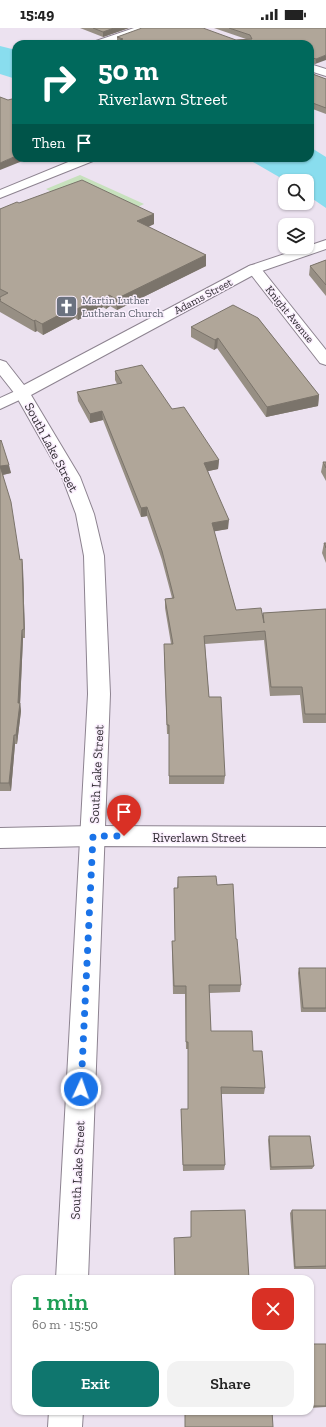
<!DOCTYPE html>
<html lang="en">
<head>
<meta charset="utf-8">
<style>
	body { margin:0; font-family:"Zilla Slab",serif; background:#f2f2f2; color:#222; height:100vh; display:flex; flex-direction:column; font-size:15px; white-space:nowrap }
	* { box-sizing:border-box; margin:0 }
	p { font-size:13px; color:#767676 }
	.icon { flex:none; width:22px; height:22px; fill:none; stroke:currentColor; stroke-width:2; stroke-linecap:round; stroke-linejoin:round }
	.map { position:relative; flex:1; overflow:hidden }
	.drawer { position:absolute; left:12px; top:1247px; width:302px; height:140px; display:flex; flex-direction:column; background:#fff; border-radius:12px; box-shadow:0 1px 3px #0004 }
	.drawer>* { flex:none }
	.guide { position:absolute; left:12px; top:12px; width:302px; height:122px; border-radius:12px; box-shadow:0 1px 3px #0004; background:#00695c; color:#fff; overflow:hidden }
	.controls { position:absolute; left:278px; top:146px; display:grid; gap:8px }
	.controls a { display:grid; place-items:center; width:36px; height:36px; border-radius:8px; background:#fff; box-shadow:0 1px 3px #0004; font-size:20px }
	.pin { position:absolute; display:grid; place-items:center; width:34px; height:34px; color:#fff; margin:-41px -17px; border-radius:50% 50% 50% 0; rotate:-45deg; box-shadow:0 0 4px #0007 }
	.pin .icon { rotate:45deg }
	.me { position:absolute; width:44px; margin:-22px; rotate:3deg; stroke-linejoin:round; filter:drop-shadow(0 0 3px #0008) }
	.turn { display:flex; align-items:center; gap:14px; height:84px; padding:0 20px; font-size:18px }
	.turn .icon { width:52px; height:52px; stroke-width:2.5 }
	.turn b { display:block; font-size:28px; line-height:34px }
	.then { display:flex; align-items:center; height:38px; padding:0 20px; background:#0003; gap:8px; font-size:15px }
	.round { display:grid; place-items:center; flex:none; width:42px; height:42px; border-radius:12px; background:#f2f2f2 }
	.overview { display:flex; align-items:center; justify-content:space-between; height:68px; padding:0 20px }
	h1 { font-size:24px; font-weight:600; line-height:30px; color:#1e9e55 }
	.cta { display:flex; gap:8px; margin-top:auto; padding:8px 20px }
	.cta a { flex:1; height:46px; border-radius:12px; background:#0f766e; color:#fff; font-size:16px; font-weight:600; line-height:46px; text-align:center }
	.cta a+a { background:#f2f2f2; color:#222 }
	.status { display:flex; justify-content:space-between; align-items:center; height:28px; padding:0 20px; background:#fff; direction:ltr }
	.status svg { height:11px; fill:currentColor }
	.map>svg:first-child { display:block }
	.green { fill:#c7e1bd }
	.water { fill:#89ddee }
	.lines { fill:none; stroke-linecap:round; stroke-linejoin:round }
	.street-casing { stroke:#8d8390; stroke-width:2 }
	.secondary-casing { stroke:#8d8390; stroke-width:2 }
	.street { fill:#fff; fill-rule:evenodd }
	.secondary { fill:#fff; fill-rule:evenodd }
	.wall { fill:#978f84 }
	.shaded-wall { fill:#7b746b }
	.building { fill:#b0a699; stroke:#7b746b }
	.route { stroke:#1a73e8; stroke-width:7; stroke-dasharray:0 12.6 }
	.labels { text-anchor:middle; stroke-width:3; stroke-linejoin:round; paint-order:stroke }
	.far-street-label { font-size:11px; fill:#302c32; stroke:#faeffd }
	.far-worship-label { font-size:11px; fill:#5b616d; stroke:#faeffd; text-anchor:start }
	.street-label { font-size:13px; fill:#302c32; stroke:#faeffd }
</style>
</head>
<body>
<div class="status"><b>15:49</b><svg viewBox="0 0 49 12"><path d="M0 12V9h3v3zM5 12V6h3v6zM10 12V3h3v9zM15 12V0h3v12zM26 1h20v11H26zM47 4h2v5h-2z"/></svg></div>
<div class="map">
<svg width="326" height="1399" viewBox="0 0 326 1399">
	<rect width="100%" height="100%" fill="#ece2f0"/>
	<path class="green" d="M 80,147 L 144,176 L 108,193 L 46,161 Z"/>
	<path class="water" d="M 0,18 L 16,22 L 16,51 L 0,46 Z
		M 310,119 L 326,129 L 326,180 L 307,167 L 307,153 L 286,153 L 246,130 L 310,130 Z"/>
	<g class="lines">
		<defs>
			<path id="street" d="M 134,0 L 149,0 L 147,2 L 107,16 L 92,16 L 93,14 Z
				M 310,36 L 326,41 L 326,48 L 310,43 Z
				M 78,130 L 95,130 L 93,133 L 0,170 L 0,162 Z
				M 254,237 L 259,238 L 326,322 L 326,337 L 320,335 L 249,244 L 247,241 L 249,238 Z
				M 22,360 L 28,362 L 30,365 L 28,368 L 0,381 L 0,370 Z
				M 93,798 L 326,799 L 326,819 L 93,818 L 0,820 L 0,800 Z"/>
			<path id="secondary" d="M 326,212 L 326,221 L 259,244 L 31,367 L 80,449 L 94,486 L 104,528 L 110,666 L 88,1251 L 56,1251 L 88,666 L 84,528 L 76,486 L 62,449 L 15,366 L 0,347 L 0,332 L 6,334 L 24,357 L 249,238 Z
				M 49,1383 L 83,1383 L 82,1399 L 48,1399 Z"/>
		</defs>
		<use href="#street" class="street-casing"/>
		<use href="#secondary" class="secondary-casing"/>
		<use href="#street" class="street"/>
		<use href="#secondary" class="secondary"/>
	</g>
	<path class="wall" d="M 80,0 L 129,0 L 103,9 Z
		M 214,0 L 326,0 L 315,36 L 310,35 L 310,16 L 120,16 L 120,15 L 117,14 L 117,9 L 236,12 L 246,11 Z
		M 310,45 L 326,51 L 326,86 L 310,80 Z
		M 19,175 L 154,186 L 154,196 L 148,199 L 206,227 L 206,238 L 117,282 L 110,278 L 106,281 L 103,279 L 78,292 L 75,290 L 43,307 L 37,303 L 35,304 L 0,284 L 0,181 Z
		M 326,232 L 326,268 L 309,247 L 310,238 Z
		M 258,290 L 319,367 L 318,378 L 266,389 L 217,320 L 214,322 L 191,309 L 191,299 Z
		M 115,343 L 172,381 L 219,432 L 218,441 L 208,443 L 228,501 L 214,503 L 236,582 L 263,589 L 263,585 L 326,581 L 326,695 L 303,695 L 300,667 L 270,668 L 264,612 L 205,616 L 209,669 L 225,748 L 224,756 L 169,756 L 169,706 L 167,706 L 164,625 L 171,616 L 165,580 L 165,571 L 172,570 L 162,532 L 147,488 L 141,489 L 103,392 L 90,395 L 78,373 L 77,364 L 117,356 L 115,352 Z
		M 0,413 L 11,445 L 3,447 L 20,532 L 22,531 L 23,540 L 25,610 L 23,610 L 20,675 L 21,683 L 17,716 L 15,716 L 11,763 L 0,763 Z
		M 323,434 L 326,434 L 326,453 L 321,444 Z
		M 324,515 L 326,515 L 326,535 L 322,525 Z
		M 178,849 L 217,857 L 236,911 L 241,957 L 240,964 L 209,965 L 211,1003 L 253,1023 L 265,1060 L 264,1066 L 221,1066 L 225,1137 L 224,1142 L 183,1143 L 181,1087 L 181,1081 L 188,1081 L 188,1021 L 186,1021 L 185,966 L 173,966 L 172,921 L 172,913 L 175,913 L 174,860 L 177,860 Z
		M 299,940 L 326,940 L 326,984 L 301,984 L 298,945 Z
		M 269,1108 L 314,1138 L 312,1141 L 270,1142 L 268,1112 Z
		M 292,1182 L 326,1182 L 326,1241 L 294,1241 L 290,1185 Z
		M 310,1316 L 326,1316 L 326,1379 L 310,1380 Z"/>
	<path class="shaded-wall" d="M 114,0 L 129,0 L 103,9 L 103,4 Z
		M 326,27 L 326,32 L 315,36 L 316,31 Z
		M 16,128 L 16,130 L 30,130 L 0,142 L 0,135 Z
		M 154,186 L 154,196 L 137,204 L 137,193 Z
		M 206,227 L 206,238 L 117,282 L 116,271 Z
		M 109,267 L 110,278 L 106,281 L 105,270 Z
		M 103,268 L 103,279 L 78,292 L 77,281 Z
		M 74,279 L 75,290 L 43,307 L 42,296 Z
		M 35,292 L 37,303 L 35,304 L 34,293 Z
		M 218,310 L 217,320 L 214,322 L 215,312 Z
		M 319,367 L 318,378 L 266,389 L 267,379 Z
		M 102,383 L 103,392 L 90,395 L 90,386 Z
		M 219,432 L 218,441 L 204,444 L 204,435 Z
		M 9,437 L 11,445 L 2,447 L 0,438 Z
		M 147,479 L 147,488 L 141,489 L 141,480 Z
		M 229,492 L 228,501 L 211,504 L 212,495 Z
		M 22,531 L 23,540 L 25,610 L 24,601 Z
		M 22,602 L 23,610 L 20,678 L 20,675 L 21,683 L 17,716 L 16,707 Z
		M 14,707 L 15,716 L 11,763 L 9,755 Z"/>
	<path class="building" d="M 93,0 L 114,0 L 103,4 Z
		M 142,0 L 203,0 L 236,12 L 252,11 L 250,7 L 229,0 L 326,0 L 326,27 L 316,31 L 310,29 L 310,16 L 131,16 L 120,12 L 123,11 L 117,9 Z
		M 310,45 L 326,51 L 326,80 L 310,74 Z
		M 0,69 L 8,72 L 16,70 L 16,128 L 0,135 Z
		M 82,152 L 154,186 L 137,193 L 206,227 L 116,271 L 109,267 L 105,270 L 103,268 L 77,281 L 74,279 L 42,296 L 35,292 L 34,293 L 0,273 L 0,272 L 1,272 L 0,271 L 0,269 L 8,265 L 0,261 L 0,181 L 17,174 L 19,175 Z
		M 326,232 L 326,257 L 310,238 Z
		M 233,277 L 258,290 L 319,367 L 267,379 L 218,310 L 215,312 L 191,299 Z
		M 142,337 L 172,381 L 184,379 L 219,432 L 204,435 L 229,492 L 212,495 L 236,582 L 261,580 L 264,595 L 263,585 L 326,581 L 326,686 L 305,686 L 302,659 L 271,659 L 265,603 L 204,608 L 209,669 L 221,669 L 225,748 L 169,748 L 169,697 L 167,697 L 164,616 L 173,616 L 165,571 L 174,570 L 162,523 L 147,479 L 141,480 L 102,383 L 90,386 L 77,364 L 122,355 L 115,343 Z
		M 1,412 L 9,437 L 0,438 L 11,474 L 20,532 L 22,531 L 24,601 L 22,602 L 18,675 L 20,675 L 16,707 L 14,707 L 9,755 L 0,755 L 0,413 Z
		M 323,434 L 326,434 L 326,440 Z
		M 324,515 L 326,515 L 326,520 Z
		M 216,848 L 217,857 L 233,856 L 236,911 L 237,911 L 241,957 L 209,957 L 211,1003 L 252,1003 L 253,1023 L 262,1023 L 265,1060 L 221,1059 L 225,1137 L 183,1137 L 181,1081 L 188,1081 L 188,1014 L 186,1014 L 186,958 L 174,958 L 172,913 L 175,913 L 174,860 L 178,860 L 178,849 Z
		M 299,940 L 326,940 L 326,980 L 303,980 Z
		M 269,1108 L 310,1108 L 314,1138 L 271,1139 Z
		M 245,1182 L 249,1251 L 175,1251 L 174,1210 L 191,1209 L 191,1183 Z
		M 292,1182 L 326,1182 L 326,1238 L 295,1239 Z
		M 310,1316 L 326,1316 L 326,1378 L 310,1378 Z
		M 185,1383 L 272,1383 L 273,1399 L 185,1399 Z"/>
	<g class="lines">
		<path class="route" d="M 81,1061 L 93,808 L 124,808"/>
	</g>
	<defs>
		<symbol id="church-square" viewBox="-11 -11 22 22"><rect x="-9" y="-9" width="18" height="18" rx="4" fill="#6b7280" stroke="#faeffd"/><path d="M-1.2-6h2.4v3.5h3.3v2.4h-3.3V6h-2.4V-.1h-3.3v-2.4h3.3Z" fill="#fff"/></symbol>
	</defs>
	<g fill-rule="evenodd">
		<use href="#church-square" x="54" y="266" width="25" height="25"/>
	</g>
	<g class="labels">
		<g class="far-street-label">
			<text transform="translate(203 268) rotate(-28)" y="4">Adams Street</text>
			<text transform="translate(290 286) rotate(51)" y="4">Knight Avenue</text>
		</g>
		<g class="far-worship-label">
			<text x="82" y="276">Martin Luther<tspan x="82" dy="13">Lutheran Church</tspan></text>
		</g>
		<g class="street-label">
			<text transform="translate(52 419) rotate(62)" y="5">South Lake Street</text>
			<text transform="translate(96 746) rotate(-87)" y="5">South Lake Street</text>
			<text x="199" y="814">Riverlawn Street</text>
			<text transform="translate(77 1142) rotate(-87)" y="5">South Lake Street</text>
		</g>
	</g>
</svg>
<div class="controls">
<a><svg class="icon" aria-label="search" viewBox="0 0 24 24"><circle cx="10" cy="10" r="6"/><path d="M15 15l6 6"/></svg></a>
<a><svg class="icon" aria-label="layers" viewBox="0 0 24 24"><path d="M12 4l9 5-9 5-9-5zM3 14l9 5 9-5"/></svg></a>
</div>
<div class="pin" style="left:124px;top:808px;background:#d93025"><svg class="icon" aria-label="arrive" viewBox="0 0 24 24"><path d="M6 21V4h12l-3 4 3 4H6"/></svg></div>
<svg class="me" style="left:81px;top:1061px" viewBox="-20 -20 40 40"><circle r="17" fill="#1a73e8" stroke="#fff" stroke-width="3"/><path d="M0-11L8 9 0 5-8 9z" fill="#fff"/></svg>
<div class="guide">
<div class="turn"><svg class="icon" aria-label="right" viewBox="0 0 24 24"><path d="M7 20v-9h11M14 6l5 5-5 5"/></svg><div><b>50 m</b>Riverlawn Street</div></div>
<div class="then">Then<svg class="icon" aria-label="arrive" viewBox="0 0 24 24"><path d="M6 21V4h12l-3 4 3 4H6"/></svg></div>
</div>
<section class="drawer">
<div class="overview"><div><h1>1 min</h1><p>60 m · 15:50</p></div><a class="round" style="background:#d93025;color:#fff"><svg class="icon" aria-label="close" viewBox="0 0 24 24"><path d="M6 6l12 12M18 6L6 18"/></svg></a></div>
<div class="cta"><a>Exit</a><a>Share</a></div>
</section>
</div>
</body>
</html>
